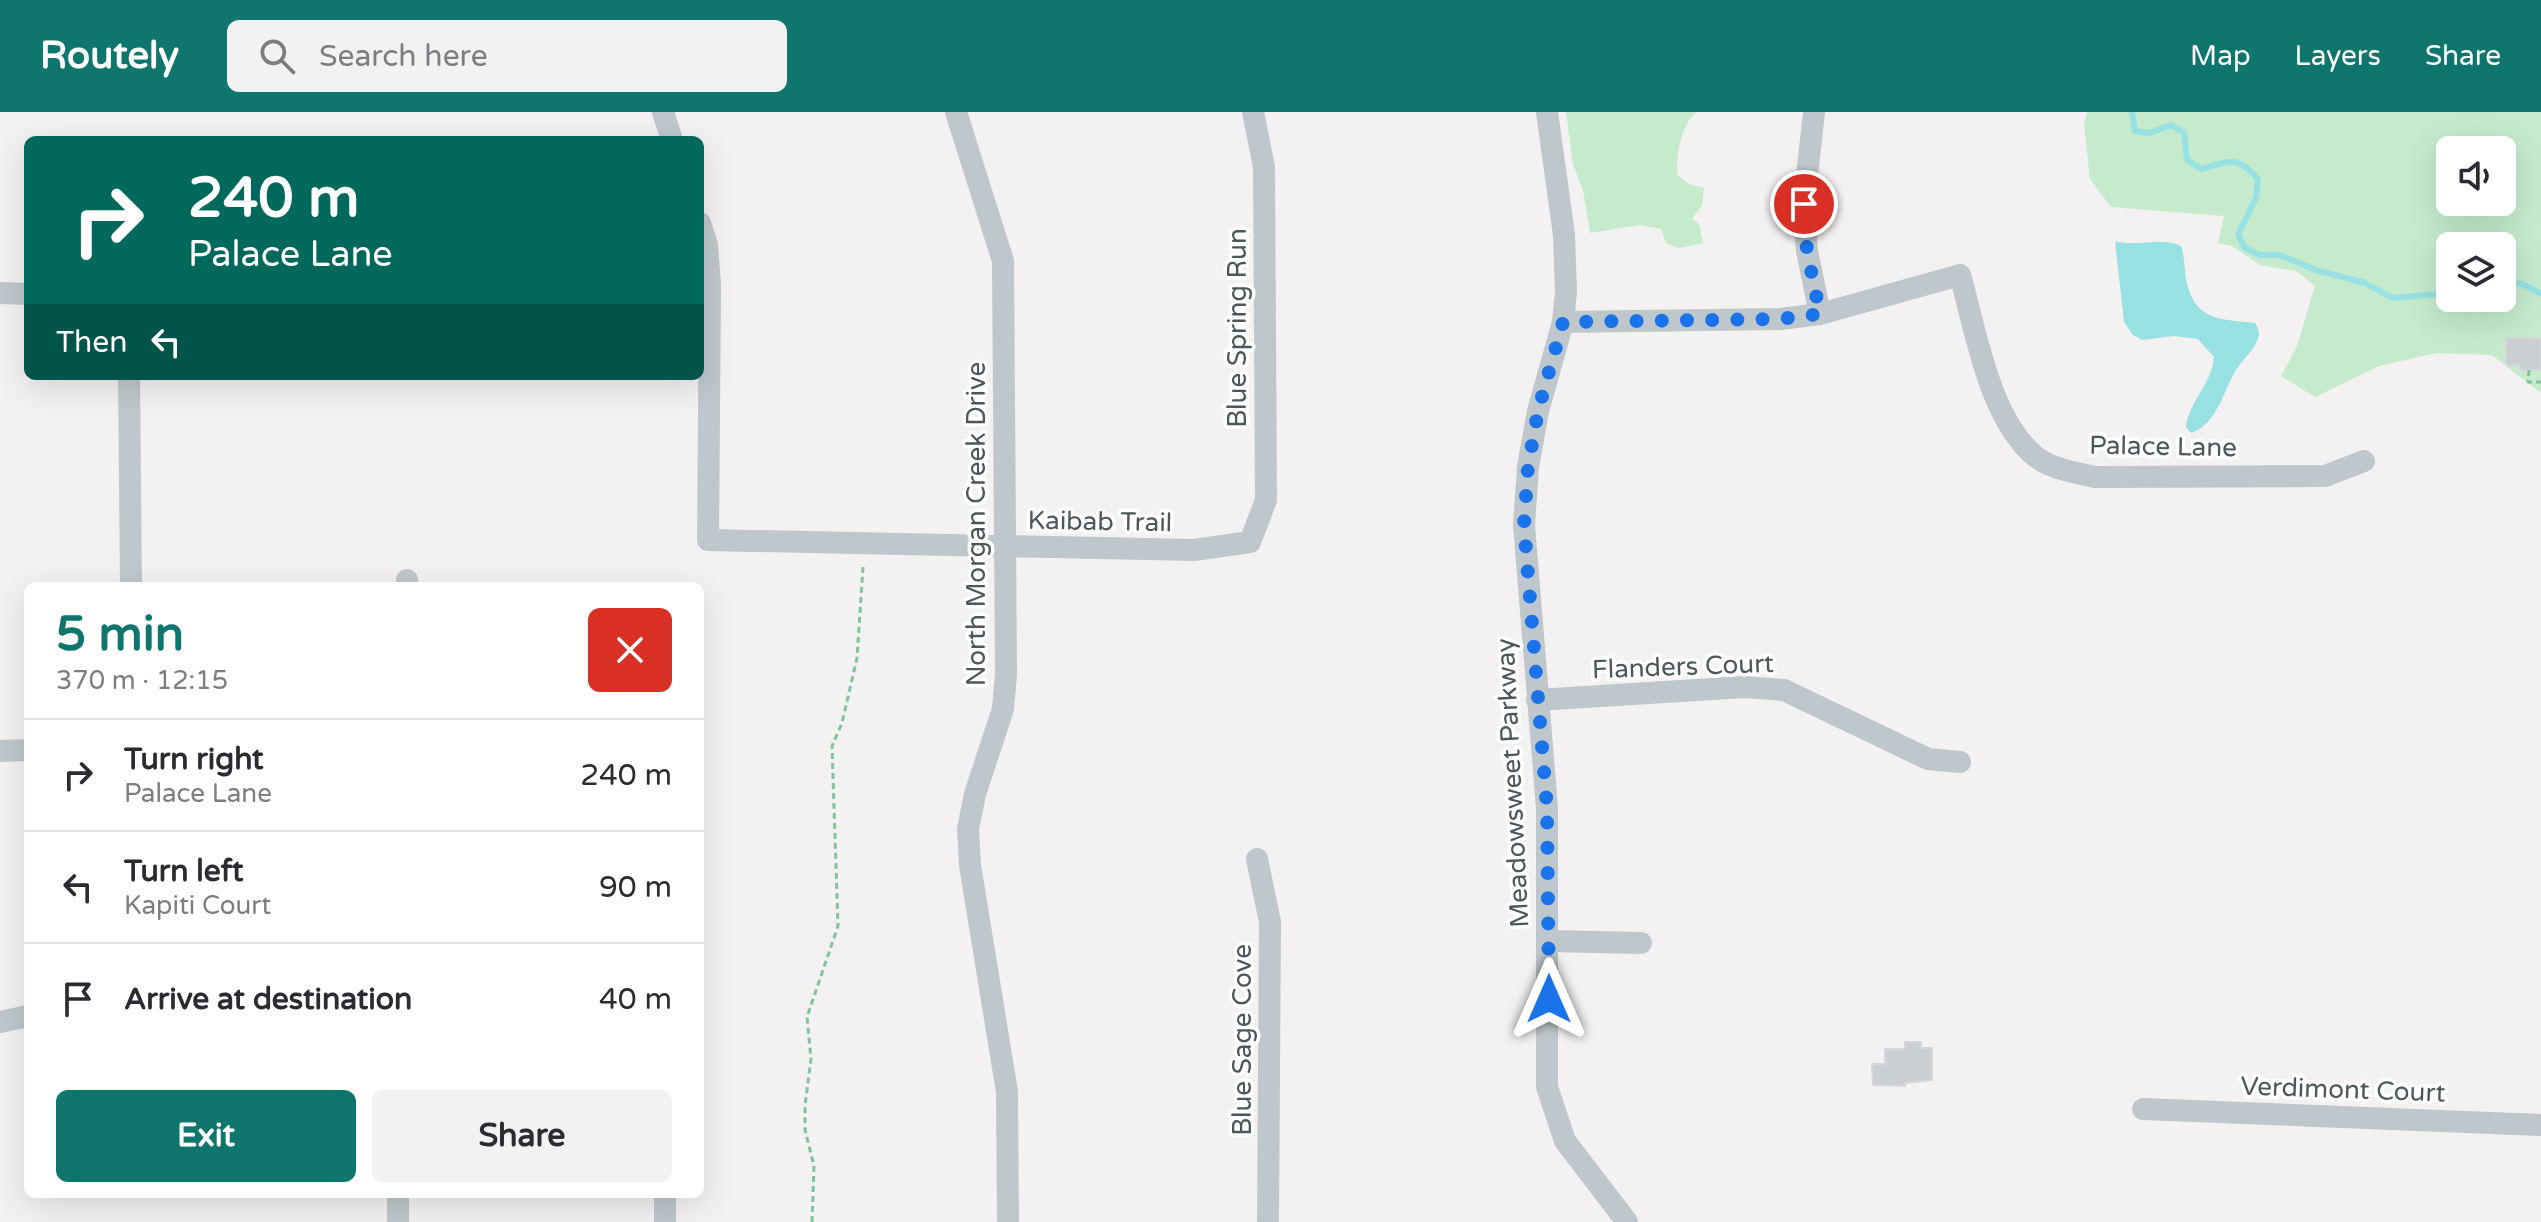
<!DOCTYPE html>
<html lang="en">
<head>
<meta charset="utf-8">
<style>
	body { margin:0; font-family:"Varela Round",sans-serif; background:#f2f2f3; color:#2b2b33; height:100vh; display:flex; flex-direction:column; font-size:30px; white-space:nowrap }
	* { box-sizing:border-box; margin:0 }
	p { font-size:26px; color:#7c7c81 }
	.icon { flex:none; width:44px; height:44px; fill:none; stroke:currentColor; stroke-width:2; stroke-linecap:round; stroke-linejoin:round }
	.map { position:relative; flex:1; overflow:hidden }
	.side { position:absolute; left:24px; top:470px; width:680px; height:616px; display:flex; flex-direction:column; background:#fff; border-radius:12px; box-shadow:0 8px 32px #0002 }
	.side>* { flex:none }
	.hud { position:absolute; left:24px; top:24px; width:680px; height:244px; border-radius:12px; box-shadow:0 8px 32px #0002; background:#00695c; color:#fff; overflow:hidden }
	.tools { position:absolute; left:2436px; top:24px; display:grid; gap:16px }
	.tools a { display:grid; place-items:center; width:80px; height:80px; border-radius:12px; background:#fff; box-shadow:0 8px 32px #0002; font-size:40px }
	.pin { position:absolute; display:grid; place-items:center; width:68px; height:68px; color:#fff; margin:-34px; border:4px solid #fff; border-radius:50%; box-shadow:0 2px 8px #0007 }
	.me { position:absolute; width:88px; margin:-44px; rotate:0deg; stroke-linejoin:round; filter:drop-shadow(0 0 6px #0008) }
	.turn { display:flex; align-items:center; gap:28px; height:168px; padding:0 32px; font-size:36px }
	.turn .icon { width:104px; height:104px; stroke-width:2.5 }
	.turn b { display:block; font-size:56px; line-height:68px }
	.then { display:flex; align-items:center; height:76px; padding:0 32px; background:#0003; gap:16px; font-size:30px }
	.round { display:grid; place-items:center; flex:none; width:84px; height:84px; border-radius:12px; background:#f2f2f3 }
	.head { display:flex; align-items:center; justify-content:space-between; height:136px; padding:0 32px }
	h1 { font-size:48px; font-weight:700; line-height:60px; color:#0f766e }
	.primary-button { display:flex; gap:16px; margin-top:auto; padding:16px 32px }
	.primary-button a { flex:1; height:92px; border-radius:12px; background:#0f766e; color:#fff; font-size:32px; font-weight:700; line-height:92px; text-align:center }
	.primary-button a+a { background:#f2f2f3; color:#2b2b33 }
	ul { padding:0; list-style:none }
	li { display:flex; align-items:center; gap:24px; height:112px; padding:0 32px; border-top:2px solid #e1e1e2 }
	li div { flex:1 }
	li b { display:block; font-size:30px }
	li em { font-style:normal }
	header { display:flex; align-items:center; gap:48px; box-sizing:border-box; height:112px; padding:0 40px; background:#0f766e; color:#fff }
	header strong { font-size:38px }
	nav { display:flex; gap:44px; margin-inline-start:auto; font-size:28px }
	.search { width:560px; height:72px; background:#f2f2f3; display:flex; align-items:center; gap:20px; box-sizing:border-box; padding:0 28px; border-radius:12px; color:#7c7c81; font-size:30px }
	.map>svg:first-child { display:block }
	.green { fill:#c5eacc; fill-rule:evenodd }
	.water { fill:#98e1e2 }
	.lines { fill:none; stroke-linecap:round; stroke-linejoin:round }
	.stream { stroke:#98e1e2; stroke-width:6 }
	.building { fill:#cbcfd2; stroke:#d5d8db; stroke-width:2 }
	.path { stroke:#81c496; stroke-width:3; stroke-dasharray:6 4; stroke-linecap:butt }
	.street { stroke:#bec7cb; stroke-width:22 }
	.route { stroke:#1a73e8; stroke-width:14; stroke-dasharray:0 25.2 }
	.labels { text-anchor:middle; stroke-width:7; stroke-linejoin:round; paint-order:stroke }
	.street-label { font-size:26px; fill:#4b575c; stroke:#fff }
</style>
</head>
<body>
<header>
<strong>Routely</strong>
<div class="search"><svg class="icon" aria-label="search" viewBox="0 0 24 24"><circle cx="10" cy="10" r="6"/><path d="M15 15l6 6"/></svg>Search here</div>
<nav><a>Map</a><a>Layers</a><a>Share</a></nav>
</header>
<div class="map">
<svg width="2541" height="1110" viewBox="0 0 2541 1110">
	<rect width="100%" height="100%" fill="#f3f1f1"/>
	<path class="green" d="M 1566,0 L 1697,0 C 1681,11 1675,46 1678,64 L 1689,72 L 1704,76 L 1702,93 L 1692,107 L 1699,112 L 1703,131 L 1679,136 L 1666,131 L 1661,117 L 1640,113 L 1590,121 L 1583,78 L 1573,53 Z
		M 2087,0 L 2541,0 L 2541,281 L 2492,243 L 2437,241 L 2379,254 L 2315,285 L 2281,264 L 2297,234 L 2315,174 L 2296,159 L 2260,153 L 2232,134 L 2218,131 L 2224,104 L 2111,95 L 2090,67 L 2084,12 ZM 2450,38 L 2502,38 L 2502,90 L 2450,90 ZM 2450,134 L 2502,134 L 2502,186 L 2450,186 Z"/>
	<path class="water" d="M 2115,129 C 2137,136 2159,124 2181,134 C 2185,145 2184,156 2186,167 C 2194,209 2219,207 2255,211 C 2259,217 2260,222 2257,229 C 2253,239 2244,246 2238,255 C 2224,276 2218,312 2191,321 L 2186,315 C 2189,289 2212,272 2214,245 L 2198,227 L 2174,224 L 2142,228 L 2133,223 L 2124,210 Z"/>
	<g class="lines">
		<path class="stream" d="M 2132,0 L 2135,19 L 2150,21 L 2171,13 L 2184,21 L 2187,48 L 2201,57 C 2229,49 2237,43 2258,67 L 2256,86 L 2238,123 L 2245,136 L 2260,143 L 2280,143 L 2316,158 L 2365,171 L 2392,186 L 2450,181
			M 2502,172 C 2518,167 2527,174 2541,182"/>
	</g>
	<path class="building" d="M 2506,226 L 2541,226 L 2541,258 L 2520,258 L 2520,253 L 2506,253 Z
		M 1905,930 L 1921,930 L 1921,936 L 1932,936 L 1932,968 L 1905,971 L 1905,974 L 1873,973 L 1872,952 L 1885,952 L 1885,937 L 1905,937 Z"/>
	<g class="lines">
		<path class="path" d="M 2529,258 L 2528,270 L 2541,270
			M 812,1110 L 814,1054 L 805,1018 L 805,993 L 811,947 L 807,905 L 838,814 L 832,634 L 842,611 L 857,546 L 863,455"/>
		<path class="street" d="M 663,0 L 672,28
			M 956,0 L 1003,149 L 1006,562 L 1003,597 L 975,682 L 968,717 L 970,753 L 1007,980 L 1008,1110
			M 1547,0 L 1564,123 L 1566,180 L 1563,210 L 1538,299 L 1528,355 L 1524,413 L 1547,696 L 1547,975 L 1565,1029 L 1627,1110
			M 1814,0 L 1804,92 L 1807,139 L 1820,202
			M 700,111 L 707,133 L 710,173 L 708,428 L 1194,438 L 1250,430 L 1266,388 L 1264,55 L 1253,0
			M 0,181 L 28,182
			M 1563,210 L 1780,207 L 1820,202 L 1960,163 C 1976,219 1989,307 2036,345 C 2052,357 2076,361 2095,365 L 2325,364 L 2364,349
			M 129,264 L 131,474
			M 407,474 L 407,468
			M 1537,588 L 1745,575 L 1784,578 L 1928,647 L 1960,650
			M 0,639 L 28,638
			M 1257,747 L 1270,810 L 1268,1110
			M 1549,829 L 1641,831
			M 0,910 L 28,904
			M 2143,997 L 2541,1013
			M 398,1082 L 398,1110
			M 665,1110 L 665,1082"/>
	</g>
	<g class="lines">
		<path class="route" d="M 1549,887 L 1547,696 L 1524,413 L 1528,355 L 1538,299 L 1563,210 L 1780,207 L 1820,202 L 1807,139 L 1804,92"/>
	</g>
	<g class="labels">
		<g class="street-label">
			<text transform="translate(1237 216) rotate(-90)" y="9">Blue Spring Run</text>
			<text transform="translate(2163 334) rotate(1)" y="9">Palace Lane</text>
			<text transform="translate(1100 409) rotate(1)" y="9">Kaibab Trail</text>
			<text transform="translate(976 412) rotate(-90)" y="9">North Morgan Creek Drive</text>
			<text transform="translate(1683 554) rotate(-2)" y="9">Flanders Court</text>
			<text transform="translate(1512 671) rotate(-93)" y="9">Meadowsweet Parkway</text>
			<text transform="translate(1242 928) rotate(-90)" y="9">Blue Sage Cove</text>
			<text transform="translate(2343 977) rotate(2)" y="9">Verdimont Court</text>
		</g>
	</g>
</svg>
<div class="tools">
<a><svg class="icon" aria-label="sound" viewBox="0 0 24 24"><path d="M4 9h4l5-4v14l-5-4H4zM17 9q2 3 0 6"/></svg></a>
<a><svg class="icon" aria-label="layers" viewBox="0 0 24 24"><path d="M12 4l9 5-9 5-9-5zM3 14l9 5 9-5"/></svg></a>
</div>
<div class="pin" style="left:1804px;top:92px;background:#d93025"><svg class="icon" aria-label="arrive" viewBox="0 0 24 24"><path d="M6 21V4h12l-3 4 3 4H6"/></svg></div>
<svg class="me" style="left:1549px;top:887px" viewBox="-20 -20 40 40"><path d="M0-17L14 15 0 8-14 15z" fill="#1a73e8" stroke="#fff" stroke-width="4"/></svg>
<div class="hud">
<div class="turn"><svg class="icon" aria-label="right" viewBox="0 0 24 24"><path d="M7 20v-9h11M14 6l5 5-5 5"/></svg><div><b>240 m</b>Palace Lane</div></div>
<div class="then">Then<svg class="icon" aria-label="left" viewBox="0 0 24 24"><path d="M17 20v-9H6M10 6l-5 5 5 5"/></svg></div>
</div>
<section class="side">
<div class="head"><div><h1>5 min</h1><p>370 m · 12:15</p></div><a class="round" style="background:#d93025;color:#fff"><svg class="icon" aria-label="close" viewBox="0 0 24 24"><path d="M6 6l12 12M18 6L6 18"/></svg></a></div>
<ul>
<li><svg class="icon" aria-label="right" viewBox="0 0 24 24"><path d="M7 20v-9h11M14 6l5 5-5 5"/></svg><div><b>Turn right</b><p>Palace Lane</p></div><em>240 m</em></li>
<li><svg class="icon" aria-label="left" viewBox="0 0 24 24"><path d="M17 20v-9H6M10 6l-5 5 5 5"/></svg><div><b>Turn left</b><p>Kapiti Court</p></div><em>90 m</em></li>
<li><svg class="icon" aria-label="arrive" viewBox="0 0 24 24"><path d="M6 21V4h12l-3 4 3 4H6"/></svg><div><b>Arrive at destination</b></div><em>40 m</em></li>
</ul>
<div class="primary-button"><a>Exit</a><a>Share</a></div>
</section>
</div>
</body>
</html>
